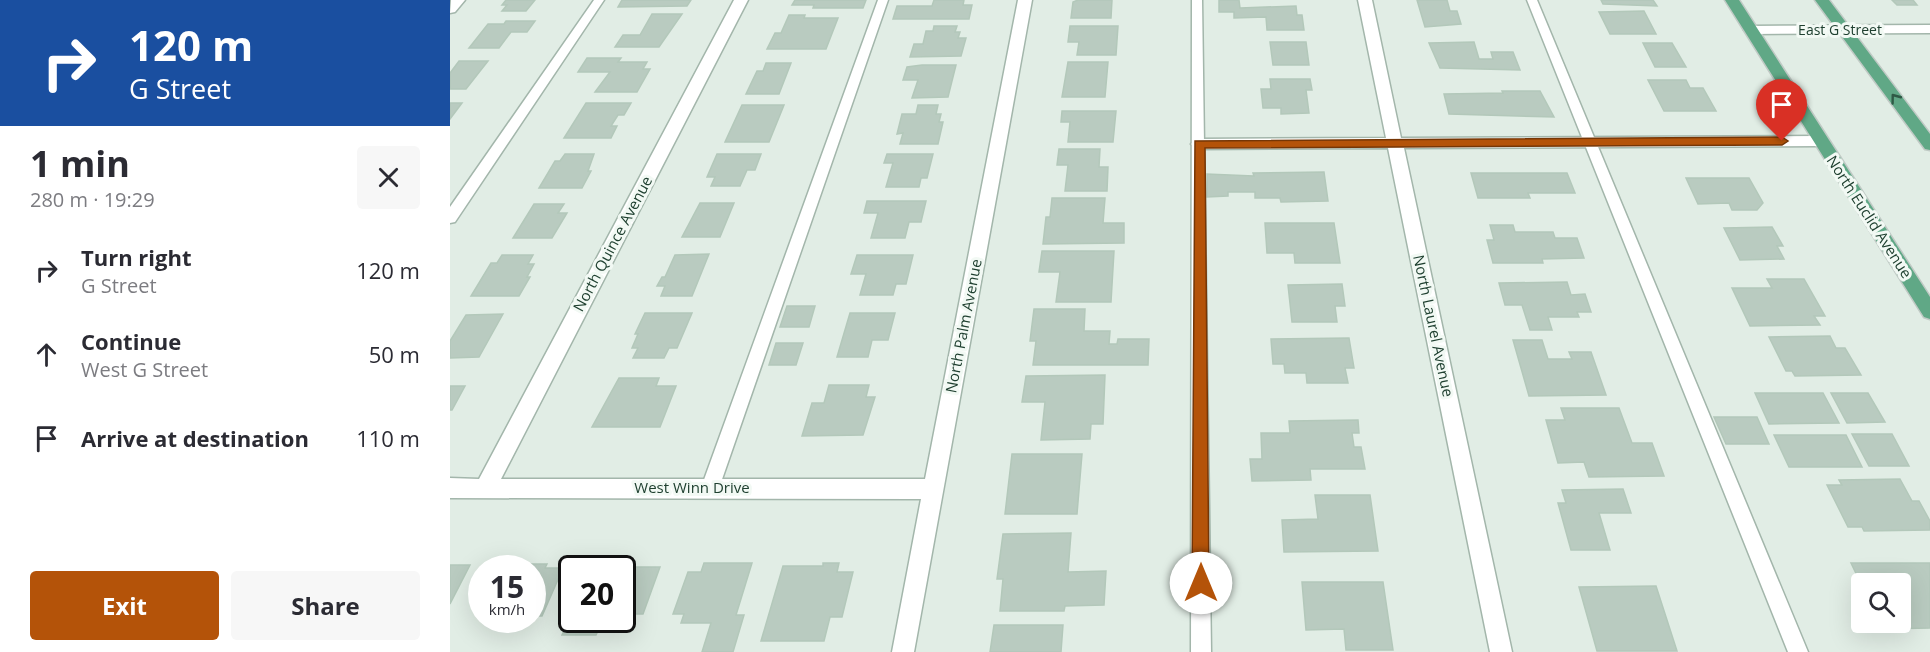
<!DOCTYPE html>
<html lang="en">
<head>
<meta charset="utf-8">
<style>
	body { margin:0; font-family:"Open Sans",sans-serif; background:#f7f7f7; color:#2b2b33; height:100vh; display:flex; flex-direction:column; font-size:22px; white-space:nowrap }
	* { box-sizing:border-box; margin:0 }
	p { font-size:20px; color:#7c7c81 }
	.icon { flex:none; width:33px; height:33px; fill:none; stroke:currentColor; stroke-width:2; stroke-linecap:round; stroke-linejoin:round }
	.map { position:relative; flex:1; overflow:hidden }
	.panel { display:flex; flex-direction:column; background:#fff; width:450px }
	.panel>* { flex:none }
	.banner { background:#1a4fa0; color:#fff; overflow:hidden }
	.buttons { position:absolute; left:1401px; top:573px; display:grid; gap:12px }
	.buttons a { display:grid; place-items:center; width:60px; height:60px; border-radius:6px; background:#fff; box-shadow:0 6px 24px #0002; font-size:30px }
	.speed { position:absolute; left:18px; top:555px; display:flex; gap:12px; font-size:30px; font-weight:700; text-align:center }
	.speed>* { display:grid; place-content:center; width:78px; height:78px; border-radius:50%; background:#fff; box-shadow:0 6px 24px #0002; line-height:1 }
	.speed small { font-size:15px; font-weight:400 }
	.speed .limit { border:3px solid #111; border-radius:9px; background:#fff; color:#111 }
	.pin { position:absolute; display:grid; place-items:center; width:51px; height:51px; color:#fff; margin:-62px -26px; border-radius:50% 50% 50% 0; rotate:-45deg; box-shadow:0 0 6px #0007 }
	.pin .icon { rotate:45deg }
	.me { position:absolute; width:66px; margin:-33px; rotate:0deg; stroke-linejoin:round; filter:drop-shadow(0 0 4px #0008) }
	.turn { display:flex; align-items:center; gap:21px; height:126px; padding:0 30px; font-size:27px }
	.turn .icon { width:78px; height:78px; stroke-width:2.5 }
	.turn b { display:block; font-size:42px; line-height:51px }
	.round { display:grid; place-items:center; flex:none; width:63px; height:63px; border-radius:6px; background:#f7f7f7 }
	.head { display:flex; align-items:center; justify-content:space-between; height:102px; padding:0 30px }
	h1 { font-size:36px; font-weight:700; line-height:45px }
	.cta { display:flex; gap:12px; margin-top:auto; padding:12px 30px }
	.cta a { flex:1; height:69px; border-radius:6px; background:#b45309; color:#fff; font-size:24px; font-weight:700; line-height:69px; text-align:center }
	.cta a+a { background:#f7f7f7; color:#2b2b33 }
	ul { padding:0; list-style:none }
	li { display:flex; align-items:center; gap:18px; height:84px; padding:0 30px }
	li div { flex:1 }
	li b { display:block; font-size:22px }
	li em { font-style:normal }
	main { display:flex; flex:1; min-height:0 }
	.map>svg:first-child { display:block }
	.building { fill:#b9cbc0; stroke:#b3c8ba; stroke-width:1.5 }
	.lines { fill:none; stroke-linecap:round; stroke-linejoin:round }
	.service-casing { stroke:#a3b6ab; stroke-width:3 }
	.minor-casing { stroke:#a3b6ab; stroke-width:3 }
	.primary-casing { stroke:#c0cac5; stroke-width:3 }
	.service { fill:#fff; fill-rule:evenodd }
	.minor { fill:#fff; fill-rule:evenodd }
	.primary { fill:#60a886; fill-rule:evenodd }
	.oneway { stroke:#2f5a46 }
	.route { fill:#b45309; stroke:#753606; stroke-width:1.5 }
	.labels { text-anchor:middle; stroke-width:6; stroke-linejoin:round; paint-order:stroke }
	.far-street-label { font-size:14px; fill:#1f4030; stroke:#f2f9f4 }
	.street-label { font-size:15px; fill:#1f4030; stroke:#f2f9f4 }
</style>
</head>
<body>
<main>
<section class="panel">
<div class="banner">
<div class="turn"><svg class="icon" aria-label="right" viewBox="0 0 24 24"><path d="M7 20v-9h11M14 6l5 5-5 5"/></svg><div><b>120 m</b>G Street</div></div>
</div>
<div class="head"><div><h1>1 min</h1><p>280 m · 19:29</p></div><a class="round"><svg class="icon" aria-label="close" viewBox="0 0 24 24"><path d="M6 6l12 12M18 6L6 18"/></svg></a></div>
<ul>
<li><svg class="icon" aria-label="right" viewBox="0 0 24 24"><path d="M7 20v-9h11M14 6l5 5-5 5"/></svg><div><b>Turn right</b><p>G Street</p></div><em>120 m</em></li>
<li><svg class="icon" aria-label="ahead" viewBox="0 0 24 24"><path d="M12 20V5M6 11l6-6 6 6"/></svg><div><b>Continue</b><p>West G Street</p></div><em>50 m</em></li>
<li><svg class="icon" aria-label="arrive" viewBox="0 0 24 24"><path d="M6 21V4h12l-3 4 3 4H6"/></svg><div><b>Arrive at destination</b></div><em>110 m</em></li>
</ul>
<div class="cta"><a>Exit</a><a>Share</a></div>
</section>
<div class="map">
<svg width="1480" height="652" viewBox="0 0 1480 652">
	<rect width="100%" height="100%" fill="#e1ede5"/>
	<path class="building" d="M 56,0 L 85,0 L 76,11 L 52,11 L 57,5 L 52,5 Z
		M 172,0 L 241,0 L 237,6 L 168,7 Z
		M 345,0 L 416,0 L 413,8 L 363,8 L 364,5 L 342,5 Z
		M 484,0 L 514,0 L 513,5 L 522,5 L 519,19 L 443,19 L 447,6 L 482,6 Z
		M 628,0 L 662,0 L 661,18 L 621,18 L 623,2 Z
		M 769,0 L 789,0 L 790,8 L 846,6 L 847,15 L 852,15 L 854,30 L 817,30 L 816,17 L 784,18 L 784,12 L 769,12 Z
		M 967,0 L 997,0 L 1000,11 L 1007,11 L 1011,24 L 975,27 Z
		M 1151,0 L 1203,0 L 1207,6 L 1153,4 Z
		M 1442,0 L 1463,0 L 1467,5 L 1447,5 Z
		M 1194,11 L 1206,34 L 1160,34 L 1149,12 Z
		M 202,14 L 232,14 L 209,47 L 165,47 L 173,35 L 190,35 Z
		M 339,15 L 355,15 L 354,18 L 388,18 L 376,49 L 317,49 L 325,33 L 331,33 Z
		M 56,21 L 85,21 L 77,32 L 61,32 L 49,48 L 19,48 L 38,24 L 54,24 Z
		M 484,26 L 507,26 L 505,32 L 510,32 L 508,38 L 516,38 L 511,56 L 460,57 L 464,44 L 473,44 L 476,31 L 483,31 Z
		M 620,26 L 668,26 L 666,55 L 627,55 L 629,42 L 618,42 Z
		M 820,42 L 856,42 L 859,65 L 823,65 Z
		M 1024,42 L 1029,59 L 1043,59 L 1041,52 L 1063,52 L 1070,70 L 990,68 L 979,43 Z
		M 1193,43 L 1222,43 L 1236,67 L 1205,67 Z
		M 137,58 L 171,58 L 168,62 L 197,62 L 193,69 L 200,69 L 187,92 L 145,92 L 160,72 L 128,72 Z
		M 9,61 L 38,61 L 16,89 L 0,89 L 0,73 Z
		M 618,62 L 658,62 L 655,97 L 612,97 Z
		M 316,63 L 341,63 L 329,94 L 296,94 L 307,71 L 313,71 Z
		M 472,65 L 506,65 L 498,97 L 462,98 L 468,80 L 453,80 L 457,67 Z
		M 820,79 L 860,79 L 862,90 L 856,90 L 859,113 L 831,114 L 831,108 L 813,108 L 811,89 L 821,89 Z
		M 1198,80 L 1236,80 L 1240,88 L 1253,88 L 1266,111 L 1214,111 Z
		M 1052,91 L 1090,91 L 1104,117 L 999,114 L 994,94 L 1053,93 Z
		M 0,103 L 12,103 L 0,119 Z
		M 136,103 L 181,103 L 174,115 L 168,115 L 161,126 L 167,126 L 161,138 L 114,138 Z
		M 292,105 L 334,105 L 319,142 L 275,142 Z
		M 468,105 L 488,105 L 486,114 L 491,114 L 489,122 L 493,122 L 488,144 L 450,144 L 453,133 L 447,134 L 452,114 L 466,114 Z
		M 612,111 L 666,111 L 663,142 L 618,142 L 620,122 L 611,122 Z
		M 609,149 L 650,149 L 649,167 L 658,167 L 657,191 L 615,191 L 618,165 L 607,165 Z
		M 115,154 L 144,154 L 138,171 L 141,171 L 132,188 L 89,188 L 105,161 L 110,161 Z
		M 267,154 L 311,154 L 305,170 L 297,170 L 290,186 L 261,186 L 265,177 L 257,177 Z
		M 437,154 L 483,154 L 477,178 L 471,178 L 469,187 L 436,187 L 443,163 L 434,163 Z
		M 874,172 L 878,201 L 831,202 L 830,198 L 805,198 L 805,192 L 778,192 L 778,196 L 757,197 L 757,174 L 804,176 L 803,173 Z
		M 1021,173 L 1117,173 L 1125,193 L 1078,193 L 1080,198 L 1028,198 Z
		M 1236,178 L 1299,178 L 1313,203 L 1307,210 L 1282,210 L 1279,203 L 1248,204 Z
		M 602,198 L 655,198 L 653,223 L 674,223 L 674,243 L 593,244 L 596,217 L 600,217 Z
		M 417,201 L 476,201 L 471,222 L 459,222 L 455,238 L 421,238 L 428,213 L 414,213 Z
		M 250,203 L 284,203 L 270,237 L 232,237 Z
		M 84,204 L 114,204 L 108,213 L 117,213 L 102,238 L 63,238 Z
		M 815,223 L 884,223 L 890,263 L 845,263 L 844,253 L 817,253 Z
		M 1040,225 L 1063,225 L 1065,232 L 1103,232 L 1105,238 L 1127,238 L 1134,258 L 1092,259 L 1093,263 L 1043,263 L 1037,240 L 1044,240 Z
		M 1322,227 L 1333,246 L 1327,246 L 1334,259 L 1290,260 L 1274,228 Z
		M 592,251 L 664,251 L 661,302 L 606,302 L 610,272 L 589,272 Z
		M 259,254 L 242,296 L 211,296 L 215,286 L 207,286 L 212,277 L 215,277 L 225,255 Z
		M 52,255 L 83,255 L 78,264 L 84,264 L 77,277 L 80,277 L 69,296 L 21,296 L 41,263 L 47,263 Z
		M 407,255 L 463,255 L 456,284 L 446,284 L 443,295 L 410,295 L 416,274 L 401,274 Z
		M 1317,279 L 1354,279 L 1375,316 L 1364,316 L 1370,325 L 1300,326 L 1282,288 L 1322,288 Z
		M 1117,282 L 1121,295 L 1135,294 L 1141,312 L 1127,312 L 1129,317 L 1098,317 L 1102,330 L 1080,330 L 1072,305 L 1055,305 L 1049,283 Z
		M 892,284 L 895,306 L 885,306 L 887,322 L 842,322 L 838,285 Z
		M 337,306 L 365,306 L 359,327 L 330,327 Z
		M 584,309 L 635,309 L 634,331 L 660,331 L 659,344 L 667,344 L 668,339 L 699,339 L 698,365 L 583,365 L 586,341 L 580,341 Z
		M 195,313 L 242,313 L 227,348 L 219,348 L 214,358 L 183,358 L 188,348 L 182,348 L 188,334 L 185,334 Z
		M 400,313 L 445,313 L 438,340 L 422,340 L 418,357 L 387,357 Z
		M 53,314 L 29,357 L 0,358 L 0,341 L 16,315 Z
		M 1380,336 L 1386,348 L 1395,348 L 1411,375 L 1345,376 L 1342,371 L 1336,371 L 1319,337 Z
		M 899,338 L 904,368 L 895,368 L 898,383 L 857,383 L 856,373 L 835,373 L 834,364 L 823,364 L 821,339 Z
		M 1063,340 L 1092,340 L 1098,359 L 1122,359 L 1119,352 L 1141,352 L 1156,395 L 1079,396 Z
		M 326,343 L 353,343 L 346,365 L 319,365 Z
		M 655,375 L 653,424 L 641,424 L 640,439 L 591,440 L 595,402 L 572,402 L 576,376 Z
		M 169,378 L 209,378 L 206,386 L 226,386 L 210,427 L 142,427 Z
		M 379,385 L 419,385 L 416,397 L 425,397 L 413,435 L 352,436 L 362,403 L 374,403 Z
		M 0,386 L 15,386 L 2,410 L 0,410 Z
		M 1305,393 L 1373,393 L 1389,423 L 1319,424 Z
		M 1381,393 L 1418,393 L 1435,422 L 1397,423 Z
		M 1111,408 L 1169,408 L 1182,443 L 1202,443 L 1214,476 L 1139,477 L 1134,462 L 1108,463 L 1096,420 L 1115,420 Z
		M 1264,417 L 1307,417 L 1319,444 L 1276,444 Z
		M 908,420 L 909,433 L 902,433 L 904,447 L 911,447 L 915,469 L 860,469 L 861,480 L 802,481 L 800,459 L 812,459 L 811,433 L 840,433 L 839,421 Z
		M 1402,434 L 1442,434 L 1459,466 L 1419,466 Z
		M 1324,435 L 1396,435 L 1412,467 L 1339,467 Z
		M 562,454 L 632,454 L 627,514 L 555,514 Z
		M 1450,479 L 1462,501 L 1469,501 L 1480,521 L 1480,530 L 1414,531 L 1412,527 L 1398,527 L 1377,485 L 1392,485 L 1389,480 Z
		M 1173,489 L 1181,513 L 1149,513 L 1160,550 L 1121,550 L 1108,503 L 1116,503 L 1112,490 Z
		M 865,495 L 920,495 L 928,551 L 834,552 L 832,520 L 868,519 Z
		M 621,533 L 618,572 L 656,571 L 654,605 L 615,606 L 614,611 L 550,611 L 553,579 L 547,579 L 553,534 Z
		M 254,563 L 302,563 L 286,615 L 294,615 L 283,652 L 252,652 L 261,623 L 231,623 L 234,614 L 223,614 L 238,572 L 251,572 Z
		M 373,563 L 389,563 L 387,572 L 403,572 L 392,617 L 380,617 L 374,641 L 311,641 L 333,566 L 373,566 Z
		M 1401,563 L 1480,563 L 1480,628 L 1432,629 L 1429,622 L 1450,622 L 1450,584 L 1412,584 L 1412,586 Z
		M 53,564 L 97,564 L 95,568 L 113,568 L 92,616 L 82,616 L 82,568 L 51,568 Z
		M 0,565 L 20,565 L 0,604 Z
		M 157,567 L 210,567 L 193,614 L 172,614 L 172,568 Z
		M 852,582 L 933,582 L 943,650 L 896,650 L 894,629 L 856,630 Z
		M 1206,586 L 1227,651 L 1147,651 L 1129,587 Z
		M 122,613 L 122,620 L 153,620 L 146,635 L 112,635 Z
		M 544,625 L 613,625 L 611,652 L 540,652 Z"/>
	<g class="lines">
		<defs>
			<path id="service" d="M 144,0 L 154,0 L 5,222 L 0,223 L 0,207 Z
				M 428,0 L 438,0 L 269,488 L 266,494 L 260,496 L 254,494 L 251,488 Z
				M 742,0 L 752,0 L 761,652 L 741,652 Z
				M 1077,0 L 1087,0 L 1358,652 L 1338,652 Z"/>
			<path id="minor" d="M 15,0 L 5,12 L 0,13 L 1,0 Z
				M 284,0 L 298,0 L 51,479 L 475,479 L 568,0 L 582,0 L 464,652 L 442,652 L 471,499 L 0,498 L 0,478 L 29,479 Z
				M 908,0 L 922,0 L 951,138 L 1369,136 L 1377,141 L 1369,146 L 954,148 L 1062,652 L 1040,652 L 938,148 L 749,149 L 741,144 L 749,139 L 936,138 Z
				M 1480,25 L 1480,33 L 1301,34 L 1294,30 L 1301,26 Z"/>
			<path id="primary" d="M 1275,0 L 1289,0 L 1480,297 L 1480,319 L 1474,317 Z
				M 1365,0 L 1379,0 L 1480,134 L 1480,150 L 1475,149 Z"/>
		</defs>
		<use href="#service" class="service-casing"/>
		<use href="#minor" class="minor-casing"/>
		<use href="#primary" class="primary-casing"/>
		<use href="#service" class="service"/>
		<use href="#minor" class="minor"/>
		<use href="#primary" class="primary"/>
	</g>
	<defs><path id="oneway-chevron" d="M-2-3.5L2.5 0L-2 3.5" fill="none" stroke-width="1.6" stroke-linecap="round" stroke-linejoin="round" transform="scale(1.5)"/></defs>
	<use class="oneway" href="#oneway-chevron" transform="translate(1445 98) rotate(-127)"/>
	<path class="route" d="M 1332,137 L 1338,141 L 1332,145 L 755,148 L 759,583 L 757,588 L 751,591 L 745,588 L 742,583 L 745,141 Z"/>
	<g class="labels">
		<g class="far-street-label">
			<text x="1390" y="35">East G Street</text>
		</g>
		<g class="street-label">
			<text transform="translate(1419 217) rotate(57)" y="5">North Euclid Avenue</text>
			<text transform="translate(163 244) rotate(-62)" y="5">North Quince Avenue</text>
			<text transform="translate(514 326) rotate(-79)" y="5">North Palm Avenue</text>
			<text transform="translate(983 326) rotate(78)" y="5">North Laurel Avenue</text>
			<text x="242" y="493">West Winn Drive</text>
		</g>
	</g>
</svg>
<div class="buttons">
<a><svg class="icon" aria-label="search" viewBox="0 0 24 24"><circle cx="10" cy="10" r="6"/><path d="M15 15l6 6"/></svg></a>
</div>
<div class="speed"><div>15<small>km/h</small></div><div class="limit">20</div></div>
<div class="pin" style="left:1332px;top:141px;background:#d93025"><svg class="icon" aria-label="arrive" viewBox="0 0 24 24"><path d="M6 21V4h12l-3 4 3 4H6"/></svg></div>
<svg class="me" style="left:751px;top:583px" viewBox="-20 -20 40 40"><circle r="19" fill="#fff"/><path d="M0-13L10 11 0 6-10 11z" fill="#b45309"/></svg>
</div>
</main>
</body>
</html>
